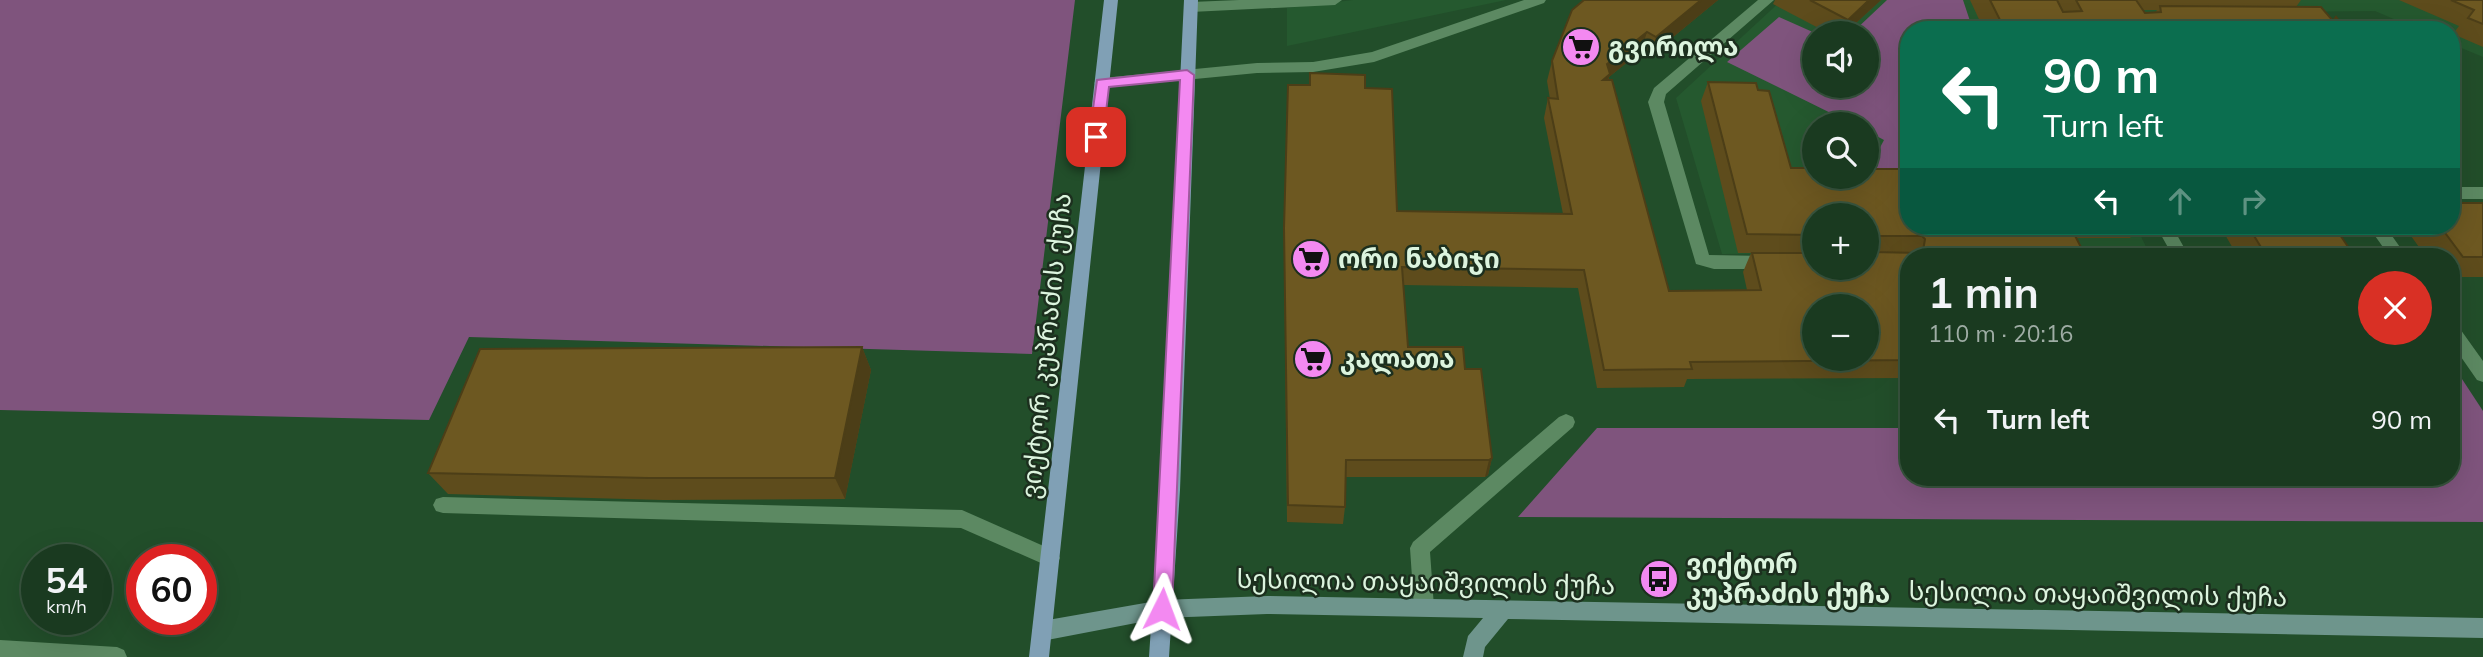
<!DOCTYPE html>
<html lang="en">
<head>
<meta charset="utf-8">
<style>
	body { margin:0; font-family:Mulish,"Noto Sans Georgian",sans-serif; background:#234129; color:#f1f3f6; height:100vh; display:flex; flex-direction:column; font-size:26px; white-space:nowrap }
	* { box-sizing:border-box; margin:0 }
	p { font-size:23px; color:#9fada5 }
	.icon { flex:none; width:38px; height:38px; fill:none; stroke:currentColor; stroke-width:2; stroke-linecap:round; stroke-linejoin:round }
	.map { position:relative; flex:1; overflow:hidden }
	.sheet { position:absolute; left:1900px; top:248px; width:560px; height:238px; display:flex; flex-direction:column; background:#1a3a20; border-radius:28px; box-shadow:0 7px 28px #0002,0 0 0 2px #38543e }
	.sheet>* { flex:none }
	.top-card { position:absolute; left:1900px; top:21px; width:560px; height:214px; border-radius:28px; box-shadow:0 7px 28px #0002,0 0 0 2px #38543e; background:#0b6e4f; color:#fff; overflow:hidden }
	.tools { position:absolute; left:1802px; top:21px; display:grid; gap:14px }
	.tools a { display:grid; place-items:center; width:77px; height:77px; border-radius:50%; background:#1a3a20; box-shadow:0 7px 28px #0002,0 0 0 2px #38543e; font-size:35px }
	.speed { position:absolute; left:21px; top:544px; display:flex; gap:14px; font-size:35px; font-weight:700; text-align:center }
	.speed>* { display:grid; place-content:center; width:91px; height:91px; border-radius:50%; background:#1a3a20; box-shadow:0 7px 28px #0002,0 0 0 2px #38543e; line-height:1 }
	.speed small { font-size:18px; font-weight:400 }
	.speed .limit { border:10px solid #d22; background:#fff; color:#111 }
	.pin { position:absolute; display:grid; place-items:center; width:60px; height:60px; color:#fff; margin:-30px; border-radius:14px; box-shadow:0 4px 10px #0006 }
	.me { position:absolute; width:77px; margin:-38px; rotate:3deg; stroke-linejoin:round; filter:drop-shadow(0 0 5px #0008) }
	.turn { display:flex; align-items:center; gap:24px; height:147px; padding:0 28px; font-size:32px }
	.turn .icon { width:91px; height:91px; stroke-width:2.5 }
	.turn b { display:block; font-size:49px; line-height:60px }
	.lanes { display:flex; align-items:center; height:66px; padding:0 28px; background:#0003; justify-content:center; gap:35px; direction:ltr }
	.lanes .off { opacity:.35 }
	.round { display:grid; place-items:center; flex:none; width:74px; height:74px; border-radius:37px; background:#234129 }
	.head { display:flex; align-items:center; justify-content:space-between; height:119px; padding:0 28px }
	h1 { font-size:42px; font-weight:700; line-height:52px }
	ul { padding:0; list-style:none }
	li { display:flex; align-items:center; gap:21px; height:105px; padding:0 28px }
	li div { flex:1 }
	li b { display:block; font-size:26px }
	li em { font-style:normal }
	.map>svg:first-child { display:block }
	.built { fill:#25592f; fill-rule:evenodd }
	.green { fill:#7f547d }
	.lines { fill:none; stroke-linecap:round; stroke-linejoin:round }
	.service { fill:#5c8962; fill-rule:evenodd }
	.secondary { fill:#6e958c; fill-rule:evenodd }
	.primary { fill:#80a0b5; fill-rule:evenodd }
	.wall { fill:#5e4c1c; fill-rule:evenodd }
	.shaded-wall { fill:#4c3e17 }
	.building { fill:#6d5821; stroke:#4c3e17; stroke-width:2; fill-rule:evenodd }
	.route { fill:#f389f1; stroke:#9e599d; stroke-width:2 }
	.labels { text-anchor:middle; stroke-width:5; stroke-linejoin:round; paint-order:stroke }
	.poi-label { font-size:26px; font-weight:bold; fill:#dcf4de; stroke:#1c2f1e; text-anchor:start }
	.street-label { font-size:26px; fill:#dcf4de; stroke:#1c2f1e }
</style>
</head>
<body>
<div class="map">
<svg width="2483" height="657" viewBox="0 0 2483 657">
	<rect width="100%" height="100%" fill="#224e2a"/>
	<path class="built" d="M 1353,0 L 1506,0 L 1287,46 L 1287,8 Z
		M 1782,0 L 2026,0 L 2041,30 L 1909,30 L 1909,226 L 2136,226 L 2147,249 L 1867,252 L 1867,215 L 1815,215 L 1815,253 L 1722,254 L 1676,98 ZM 1815,33 L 1867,33 L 1867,86 L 1815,86 ZM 1815,124 L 1867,124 L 1867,177 L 1815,177 Z
		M 2057,0 L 2475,0 L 2483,3 L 2483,57 L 2452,44 L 2452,30 L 2419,30 L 2375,11 L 2123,13 L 2072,30 Z"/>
	<path class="green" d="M 0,0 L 1075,0 L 1032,354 L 469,337 L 429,420 L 0,410 Z
		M 1887,0 L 1963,0 L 1973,30 L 1909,30 L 1909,176 L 1867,172 L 1884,140 L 1867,131 L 1867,124 L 1853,124 L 1727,62 L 1779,17 L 1815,33 L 1815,86 L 1867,86 L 1867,33 L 1852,33 Z
		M 2452,379 L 2462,379 L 2483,411 L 2483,522 L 1518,517 L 1597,428 L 1909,428 L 1909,478 L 2452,478 Z"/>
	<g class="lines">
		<path class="service" d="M 1239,0 L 1342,0 L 1335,5 L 1191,12 L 1184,7 L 1191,2 Z
			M 1524,0 L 1546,0 L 1544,3 L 1374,62 L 1313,72 L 1257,73 L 1102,88 L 1094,83 L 1102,78 L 1257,63 L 1313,62 L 1372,52 Z
			M 1758,0 L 1774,0 L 1666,94 L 1664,102 L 1709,255 L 1815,257 L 1815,268 L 1820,268 L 1815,269 L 1714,269 L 1696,264 L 1648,102 L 1654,88 Z
			M 2452,187 L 2483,187 L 2483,199 L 2452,199 Z
			M 2156,226 L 2172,226 L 2186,251 L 2185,257 L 2169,257 L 2170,251 Z
			M 2368,226 L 2385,226 L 2407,257 L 2390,257 Z
			M 2452,324 L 2458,326 L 2483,361 L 2483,382 L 2477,380 L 2452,344 Z
			M 1566,414 L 1573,417 L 1575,422 L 1573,427 L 1430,552 L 1434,607 L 1431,614 L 1424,616 L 1417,614 L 1414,607 L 1410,548 L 1413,542 L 1559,417 Z
			M 443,497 L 962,510 L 1057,552 L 1060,558 L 1057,564 L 1050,567 L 961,528 L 443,513 L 436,511 L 433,505 L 436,499 Z
			M 0,640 L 117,647 L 124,650 L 127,657 L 0,657 Z"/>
		<path class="secondary" d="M 1267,596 L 2483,618 L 2483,638 L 1508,619 L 1485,647 L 1483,657 L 1463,657 L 1468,636 L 1483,618 L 1267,614 L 1162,618 L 1042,641 L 1035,638 L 1032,631 L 1035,624 L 1042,621 L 1162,600 Z"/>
		<path class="primary" d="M 1104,0 L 1118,0 L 1049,657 L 1029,657 Z
			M 1184,0 L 1198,0 L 1180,490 L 1169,657 L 1149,657 L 1160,490 Z"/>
	</g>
	<path class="wall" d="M 1584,0 L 1718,0 L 1650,56 L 1641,51 L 1609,77 L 1609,80 L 1669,291 L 1747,290 L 1743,272 L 1751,253 L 1738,253 L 1701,101 L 1708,82 L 1758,90 L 1791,168 L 1909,226 L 2140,226 L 2130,238 L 2076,238 L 1909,257 L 1909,378 L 1687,379 L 1684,387 L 1597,388 L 1578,288 L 1403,285 L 1408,347 L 1465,369 L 1492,458 L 1488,475 L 1485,477 L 1346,477 L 1345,507 L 1343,524 L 1287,522 L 1284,247 L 1288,85 L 1309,85 L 1310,73 L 1365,88 L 1397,211 L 1563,214 L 1544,118 L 1548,98 L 1550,99 L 1547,81 L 1552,61 ZM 1815,215 L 1867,268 L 1815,268 Z
		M 1775,0 L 1881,0 L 1845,33 L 1828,33 L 1773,4 Z
		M 1970,0 L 2301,0 L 2296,7 L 2333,21 L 2346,30 L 1984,30 ZM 2143,10 L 2157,10 L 2155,13 L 2145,13 Z
		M 2399,0 L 2483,0 L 2483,47 L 2453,34 L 2459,26 Z
		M 2483,203 L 2483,277 L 2452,277 L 2452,257 L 2426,257 L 2404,226 L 2452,226 Z
		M 2220,226 L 2334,226 L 2355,257 L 2238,257 Z
		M 862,347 L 871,370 L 845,499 L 663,500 L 448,494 L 428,473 Z"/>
	<path class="shaded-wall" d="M 1701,0 L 1718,0 L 1650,56 L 1656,37 Z
		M 1869,0 L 1881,0 L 1845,33 L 1842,33 L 1848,20 Z
		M 1647,32 L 1641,51 L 1609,77 L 1605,93 L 1598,99 L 1607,64 Z
		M 862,347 L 871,370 L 845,499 L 835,478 Z
		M 1492,458 L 1488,475 L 1485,477 L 1489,460 Z"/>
	<path class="building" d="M 1584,0 L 1701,0 L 1656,37 L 1647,32 L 1607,64 L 1610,74 L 1603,80 L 1612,80 L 1669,291 L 1761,290 L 1752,253 L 1815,253 L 1815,268 L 1867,268 L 1867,215 L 1815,215 L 1815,235 L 1747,234 L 1708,82 L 1756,83 L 1758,90 L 1769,91 L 1791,168 L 1815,168 L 1815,177 L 1867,177 L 1867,169 L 1909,169 L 1909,226 L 2070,226 L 2086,257 L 1909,257 L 1909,360 L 1690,362 L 1692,369 L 1604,370 L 1584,270 L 1402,267 L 1408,347 L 1463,347 L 1465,369 L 1481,369 L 1492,458 L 1489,460 L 1346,460 L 1345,507 L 1288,505 L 1284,228 L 1288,85 L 1310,85 L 1310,73 L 1365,75 L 1365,88 L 1392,89 L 1397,211 L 1572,214 L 1548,98 L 1558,99 L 1552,61 L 1572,10 ZM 1876,236 L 1922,236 L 1925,239 L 1923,251 L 1921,253 L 1872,252 L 1870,249 L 1875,247 ZM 1815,306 L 1867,306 L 1867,359 L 1815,359 Z
		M 1810,0 L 1869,0 L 1848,20 Z
		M 1990,0 L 2057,0 L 2063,12 L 2082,11 L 2076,0 L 2136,0 L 2145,13 L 2161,12 L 2160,6 L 2321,7 L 2333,21 L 2336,17 L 2346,30 L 2005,30 Z
		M 2451,0 L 2483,0 L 2483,24 L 2468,18 L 2474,10 Z
		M 2452,203 L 2483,203 L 2483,257 L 2463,257 L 2440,226 L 2452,226 Z
		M 2248,226 L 2334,226 L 2355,257 L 2267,257 Z
		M 862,347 L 835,478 L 648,478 L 428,473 L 480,349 Z
		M 2452,381 L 2457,389 L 2452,389 Z"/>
	<path class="route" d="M 1187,70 L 1194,75 L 1172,609 L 1169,615 L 1162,618 L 1156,615 L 1153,609 L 1180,80 L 1109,87 L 1103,137 L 1096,142 L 1089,137 L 1097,80 Z"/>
	<defs>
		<symbol id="supermarket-disc" viewBox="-11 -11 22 22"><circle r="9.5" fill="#f389f1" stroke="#1c2f1e"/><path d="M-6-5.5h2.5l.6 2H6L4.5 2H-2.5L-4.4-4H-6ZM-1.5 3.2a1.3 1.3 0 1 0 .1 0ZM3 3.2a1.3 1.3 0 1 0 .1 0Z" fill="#111"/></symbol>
		<symbol id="bus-disc" viewBox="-11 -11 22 22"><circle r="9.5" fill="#f389f1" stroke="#1c2f1e"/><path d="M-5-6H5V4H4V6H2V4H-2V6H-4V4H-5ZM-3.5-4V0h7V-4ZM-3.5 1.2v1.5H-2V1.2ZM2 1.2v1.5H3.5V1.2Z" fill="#111"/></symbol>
	</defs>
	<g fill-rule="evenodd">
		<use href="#supermarket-disc" x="1559" y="25" width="44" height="44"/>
		<use href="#supermarket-disc" x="1289" y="237" width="44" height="44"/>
		<use href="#supermarket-disc" x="1291" y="337" width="44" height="44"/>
		<use href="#bus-disc" x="1637" y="557" width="44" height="44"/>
	</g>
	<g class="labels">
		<g class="poi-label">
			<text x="1608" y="56">გვირილა</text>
			<text x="1338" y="268">ორი ნაბიჯი</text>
			<text x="1340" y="368">კალათა</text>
			<text x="1686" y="573">ვიქტორ<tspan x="1686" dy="30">კუპრაძის ქუჩა</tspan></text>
		</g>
		<g class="street-label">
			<text transform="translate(1046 346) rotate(-84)" y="9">ვიქტორ კუპრაძის ქუჩა</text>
			<text transform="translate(1426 582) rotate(1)" y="9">სესილია თაყაიშვილის ქუჩა</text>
			<text transform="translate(2098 594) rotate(1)" y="9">სესილია თაყაიშვილის ქუჩა</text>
		</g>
	</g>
</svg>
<div class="tools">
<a><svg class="icon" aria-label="sound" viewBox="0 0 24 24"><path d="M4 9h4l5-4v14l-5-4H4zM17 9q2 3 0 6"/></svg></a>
<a><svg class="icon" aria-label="search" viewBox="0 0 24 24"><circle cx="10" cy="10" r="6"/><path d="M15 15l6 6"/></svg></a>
<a>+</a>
<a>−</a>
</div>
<div class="speed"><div>54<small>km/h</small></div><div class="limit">60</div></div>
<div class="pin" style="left:1096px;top:137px;background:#d93025"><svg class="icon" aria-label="arrive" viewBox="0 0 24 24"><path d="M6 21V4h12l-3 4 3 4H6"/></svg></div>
<svg class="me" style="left:1162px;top:609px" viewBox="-20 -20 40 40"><path d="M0-17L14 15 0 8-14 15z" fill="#f389f1" stroke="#fff" stroke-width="4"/></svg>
<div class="top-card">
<div class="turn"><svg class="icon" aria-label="left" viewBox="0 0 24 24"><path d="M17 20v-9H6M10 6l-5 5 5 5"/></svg><div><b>90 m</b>Turn left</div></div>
<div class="lanes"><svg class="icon" aria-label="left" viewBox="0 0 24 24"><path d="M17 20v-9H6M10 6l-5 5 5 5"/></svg><svg class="icon off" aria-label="ahead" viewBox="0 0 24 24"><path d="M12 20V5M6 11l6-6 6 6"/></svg><svg class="icon off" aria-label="right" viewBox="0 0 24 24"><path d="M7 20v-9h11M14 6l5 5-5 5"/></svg></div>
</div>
<section class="sheet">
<div class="head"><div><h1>1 min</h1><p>110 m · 20:16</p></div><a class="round" style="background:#d93025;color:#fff"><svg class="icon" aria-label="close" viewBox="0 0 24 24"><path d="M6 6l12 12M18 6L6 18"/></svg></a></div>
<ul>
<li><svg class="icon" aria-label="left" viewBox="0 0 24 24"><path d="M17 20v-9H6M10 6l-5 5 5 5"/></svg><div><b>Turn left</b></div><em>90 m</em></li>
</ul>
</section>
</div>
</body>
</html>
